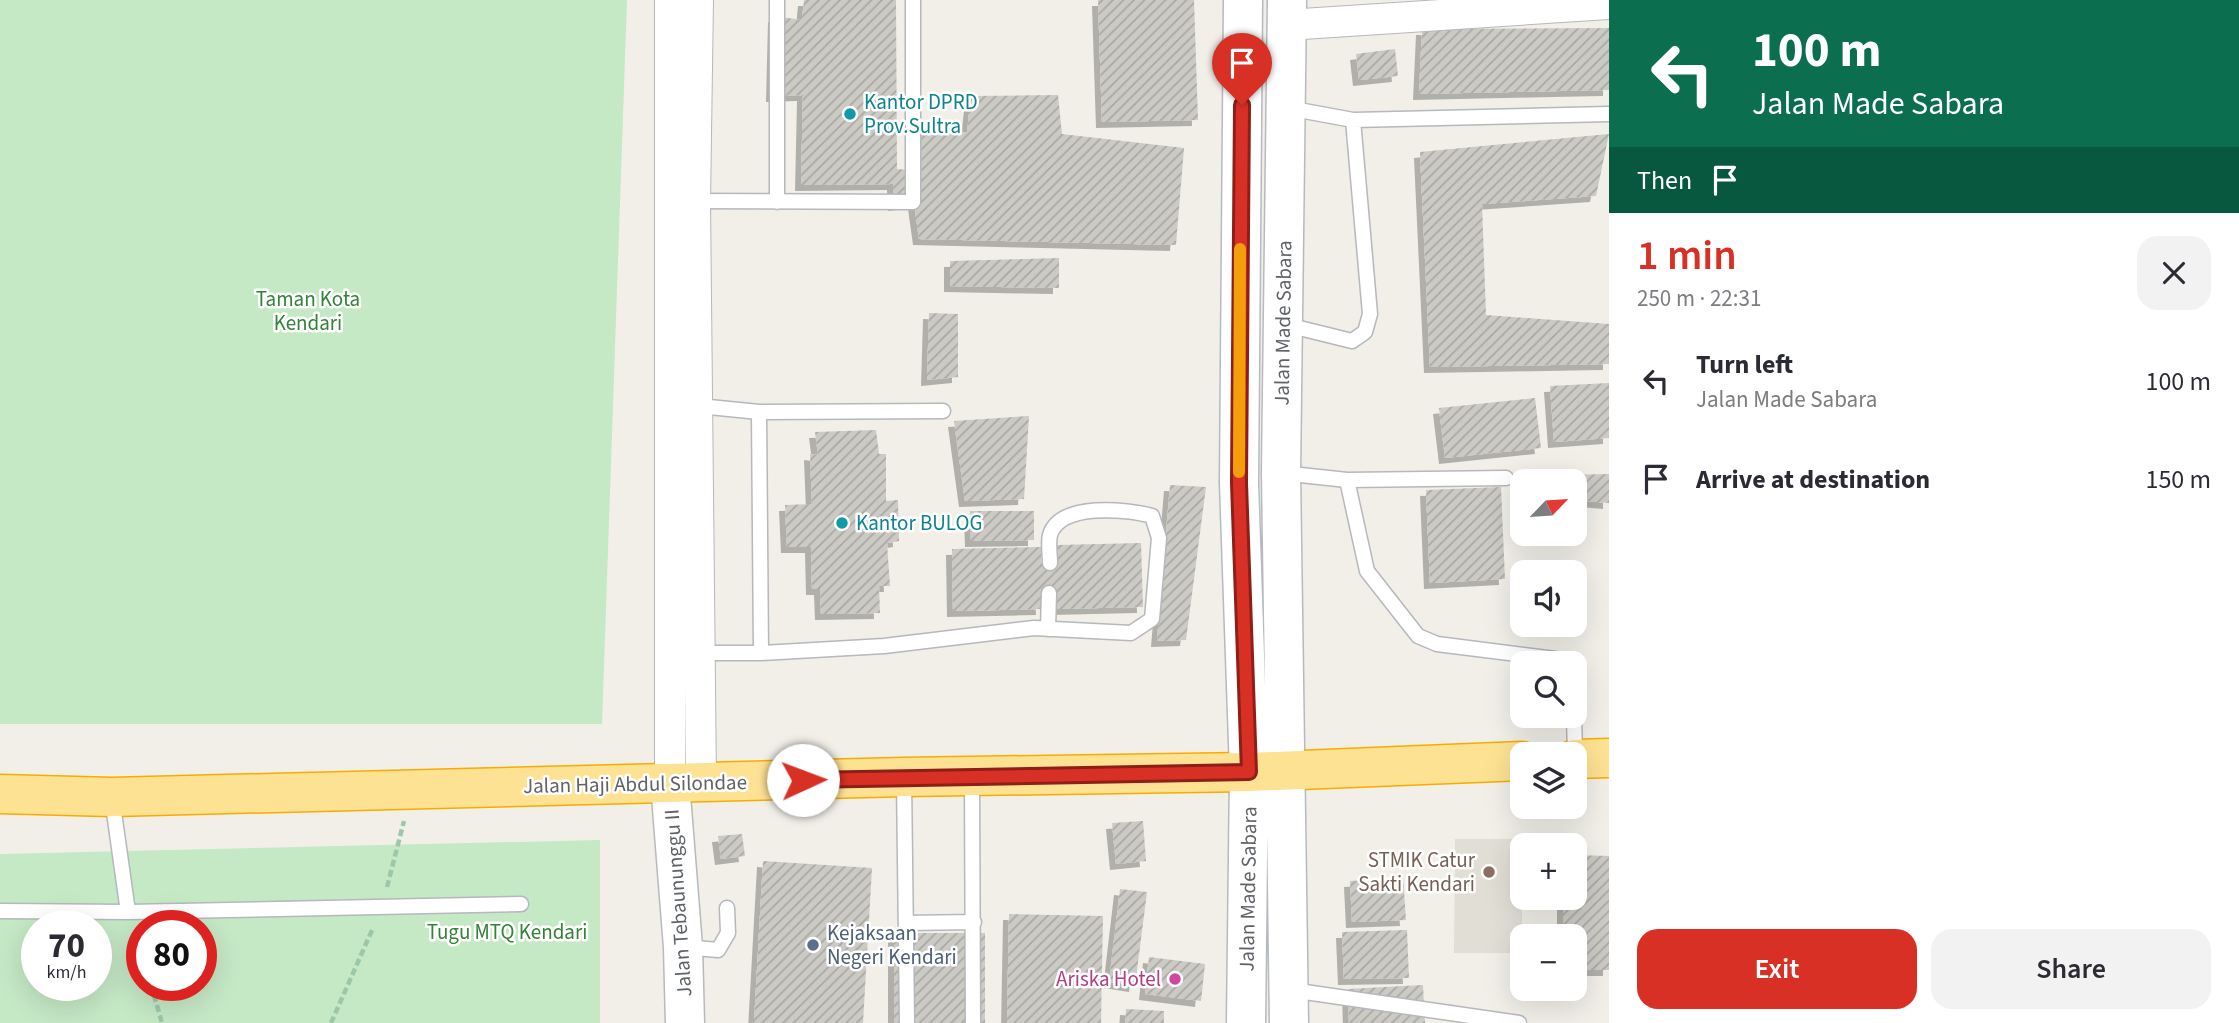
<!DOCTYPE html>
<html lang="en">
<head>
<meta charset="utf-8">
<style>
	body { margin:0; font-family:"Source Sans 3",sans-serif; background:#f2f2f3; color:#2b2b33; height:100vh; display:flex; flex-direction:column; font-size:26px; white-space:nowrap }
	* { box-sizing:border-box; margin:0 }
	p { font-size:23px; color:#7c7c81 }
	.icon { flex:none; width:38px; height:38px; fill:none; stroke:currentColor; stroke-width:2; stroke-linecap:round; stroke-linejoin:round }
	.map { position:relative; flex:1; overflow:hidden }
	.panel { display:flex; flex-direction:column; background:#fff; width:630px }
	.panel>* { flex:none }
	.guide { background:#0b6e4f; color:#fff; overflow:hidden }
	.needle { width:46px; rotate:65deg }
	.controls { position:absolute; left:1510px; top:469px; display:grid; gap:14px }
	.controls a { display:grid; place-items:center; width:77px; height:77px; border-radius:14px; background:#fff; box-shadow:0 7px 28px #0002; font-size:35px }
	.speed { position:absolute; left:21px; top:910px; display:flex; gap:14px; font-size:35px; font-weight:700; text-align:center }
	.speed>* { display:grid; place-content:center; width:91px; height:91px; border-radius:50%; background:#fff; box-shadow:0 7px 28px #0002; line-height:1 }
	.speed small { font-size:18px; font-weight:400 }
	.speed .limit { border:10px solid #d22; background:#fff; color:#111 }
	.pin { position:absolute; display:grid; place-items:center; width:60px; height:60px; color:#fff; margin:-72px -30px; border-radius:50% 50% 50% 0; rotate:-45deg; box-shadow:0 0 7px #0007 }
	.pin .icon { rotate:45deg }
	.me { position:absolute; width:77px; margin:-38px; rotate:88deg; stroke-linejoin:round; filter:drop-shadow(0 0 5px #0008) }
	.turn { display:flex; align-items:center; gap:24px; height:147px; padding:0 28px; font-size:32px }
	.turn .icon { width:91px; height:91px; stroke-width:2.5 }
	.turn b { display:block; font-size:49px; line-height:60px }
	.then { display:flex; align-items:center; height:66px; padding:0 28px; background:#0003; gap:14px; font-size:26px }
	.round { display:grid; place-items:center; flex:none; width:74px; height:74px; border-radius:21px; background:#f2f2f3 }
	.headline { display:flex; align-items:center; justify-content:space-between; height:119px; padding:0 28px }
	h1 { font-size:42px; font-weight:600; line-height:52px; color:#d93025 }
	.action { display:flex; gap:14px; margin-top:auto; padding:14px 28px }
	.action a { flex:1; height:80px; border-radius:21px; background:#d93025; color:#fff; font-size:28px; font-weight:600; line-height:80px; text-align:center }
	.action a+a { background:#f2f2f3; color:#2b2b33 }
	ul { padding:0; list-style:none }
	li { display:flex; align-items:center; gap:21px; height:98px; padding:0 28px }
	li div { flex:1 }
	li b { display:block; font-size:26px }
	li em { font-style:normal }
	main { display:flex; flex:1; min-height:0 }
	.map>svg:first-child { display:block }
	.education { fill:#e1ded6 }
	.green { fill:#c5e8c5; fill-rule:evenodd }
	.building { fill:url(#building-hatch); filter:url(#shadow) }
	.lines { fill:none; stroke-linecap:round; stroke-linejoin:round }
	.lane-casing { stroke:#b5b8bc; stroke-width:17 }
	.street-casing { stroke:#b5b8bc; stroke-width:32 }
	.secondary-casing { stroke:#b6babf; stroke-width:41 }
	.highway-casing { stroke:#f9ab00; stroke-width:41 }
	.path { stroke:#9cc7a9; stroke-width:4.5; stroke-dasharray:7 3.5; stroke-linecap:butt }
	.lane { stroke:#fff; stroke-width:14 }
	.street { stroke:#fff; stroke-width:30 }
	.secondary { stroke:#fff; stroke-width:38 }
	.highway { stroke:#fde293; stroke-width:38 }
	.route-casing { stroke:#8d1f18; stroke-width:18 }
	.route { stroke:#d93025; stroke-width:12 }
	.slow { stroke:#f59e0b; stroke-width:12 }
	.culture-dot { fill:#0f9aa8; stroke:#fff; stroke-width:2.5 }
	.education-dot { fill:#8d6e63; stroke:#fff; stroke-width:2.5 }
	.service-dot { fill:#5c6f8a; stroke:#fff; stroke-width:2.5 }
	.hotel-dot { fill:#d1479c; stroke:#fff; stroke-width:2.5 }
	.labels { text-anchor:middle; stroke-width:5; stroke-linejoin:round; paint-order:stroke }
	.culture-label { font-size:21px; fill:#0d838f; stroke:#fff; text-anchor:start }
	.park-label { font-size:21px; fill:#348238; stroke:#fff }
	.street-label { font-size:21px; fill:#5f6368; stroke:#fff }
	.education-label { font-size:21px; fill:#785e54; stroke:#fff; text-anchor:end }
	.service-label { font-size:21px; fill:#4e5e75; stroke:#fff; text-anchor:start }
	.hotel-label { font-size:21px; fill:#b23c85; stroke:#fff; text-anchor:end }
</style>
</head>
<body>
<main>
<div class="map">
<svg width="1609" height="1023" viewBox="0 0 1609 1023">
	<defs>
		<pattern id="building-hatch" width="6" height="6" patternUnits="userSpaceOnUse" patternTransform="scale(1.75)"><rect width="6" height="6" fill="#cccac5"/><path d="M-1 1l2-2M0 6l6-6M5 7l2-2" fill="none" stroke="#a9a8a4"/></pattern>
		<filter id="shadow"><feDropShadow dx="-6" dy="6" stdDeviation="0" flood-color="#0004"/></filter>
	</defs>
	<rect width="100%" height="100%" fill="#f1efe8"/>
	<path class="education" d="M 1455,839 L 1525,839 L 1522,845 L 1522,953 L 1454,953 Z"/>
	<path class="green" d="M 0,0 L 627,0 L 602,724 L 0,724 Z
		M 600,840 L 600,1023 L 0,1023 L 0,854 ZM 37,926 L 96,926 L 96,985 L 37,985 ZM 142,926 L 201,926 L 201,985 L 142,985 Z"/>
	<path class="building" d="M 804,0 L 896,0 L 897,169 L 922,171 L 921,134 L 967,132 L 971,96 L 1058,95 L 1062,134 L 1184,148 L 1176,245 L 919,239 L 914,203 L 894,205 L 893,184 L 801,185 L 803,95 L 772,96 L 774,16 L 802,20 Z
		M 1098,0 L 1194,0 L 1198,120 L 1102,122 Z
		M 1609,28 L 1609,90 L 1419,94 L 1422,29 Z
		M 1395,49 L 1398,76 L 1359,80 L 1356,54 Z
		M 1609,134 L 1596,196 L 1482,204 L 1486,315 L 1609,324 L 1609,364 L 1430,367 L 1420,152 Z
		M 1059,258 L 1059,288 L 950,286 L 950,261 Z
		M 929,313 L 958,314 L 958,377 L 927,380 Z
		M 1609,383 L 1609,438 L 1554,442 L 1550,386 Z
		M 1535,398 L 1541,448 L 1445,458 L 1439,408 Z
		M 1029,416 L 1024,499 L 965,501 L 954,421 Z
		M 876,430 L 879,454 L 886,454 L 886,501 L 898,500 L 899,541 L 887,543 L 890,586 L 879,586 L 880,613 L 821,614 L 820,589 L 812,589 L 811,547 L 787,547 L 785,505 L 812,504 L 810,454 L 818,455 L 815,432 Z
		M 1609,474 L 1609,503 L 1575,500 L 1575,481 L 1564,481 L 1567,475 Z
		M 1170,485 L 1206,487 L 1186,640 L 1157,641 Z
		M 1501,487 L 1505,579 L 1430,583 L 1426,490 Z
		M 970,511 L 1034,511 L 1034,540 L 971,541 Z
		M 1141,543 L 1143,607 L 1057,609 L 1057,593 L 1041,593 L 1042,609 L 953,611 L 952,549 L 1041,547 L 1041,563 L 1057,563 L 1057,545 Z
		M 1143,821 L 1146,861 L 1116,864 L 1112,823 Z
		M 742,834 L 745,856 L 721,859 L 718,836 Z
		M 1575,855 L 1609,856 L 1609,970 L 1575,970 L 1575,936 L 1563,936 L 1563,898 L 1575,898 Z
		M 763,861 L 872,868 L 863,1023 L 754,1023 Z
		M 1403,878 L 1406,920 L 1352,922 L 1350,881 Z
		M 1120,889 L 1147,892 L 1135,986 L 1109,982 Z
		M 1009,914 L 1103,916 L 1101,1023 L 1007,1023 Z
		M 1407,930 L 1409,978 L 1344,979 L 1342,932 Z
		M 894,933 L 985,933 L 985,1023 L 894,1023 Z
		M 1149,957 L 1205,964 L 1201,1001 L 1145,994 Z
		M 1423,985 L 1425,1023 L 1349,1023 L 1348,989 Z
		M 1126,1009 L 1164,1011 L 1164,1023 L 1125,1023 Z"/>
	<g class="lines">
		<defs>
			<path id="lane" d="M 777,0 L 777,202
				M 1353,120 L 1609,114
				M 695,201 L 913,202 L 913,0
				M 1283,324 L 1352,341 L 1365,332 L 1370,314 L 1353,120 L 1288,108
				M 699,406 L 759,412 L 943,411
				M 759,412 L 761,653
				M 1282,473 L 1347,480 L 1367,571 L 1418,636 L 1437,644 L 1556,659 L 1562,663
				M 1347,480 L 1506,478
				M 1048,629 L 1049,593
				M 699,653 L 761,653 L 884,646 L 1034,628 L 1131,633 L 1152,619 L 1159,538 L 1152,516 C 1127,509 1060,502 1050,535 C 1048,543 1050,555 1050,563
				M 1574,716 L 1575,756
				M 904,779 L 907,1023
				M 972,779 L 973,1023
				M 112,798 L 128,912 L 521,904
				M 0,911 L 128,912
				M 906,923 L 974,922
				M 684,947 L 718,950 L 728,933 L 727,908
				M 1291,990 L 1519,1023"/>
			<path id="street" d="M 670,0 L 670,783
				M 698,0 L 695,201 L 701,783
				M 1287,25 L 1609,4"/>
			<path id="secondary" d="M 1243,0 L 1239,483 L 1249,772 L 1246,1023
				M 1287,0 L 1281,473 L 1289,1023
				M 670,783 L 683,947 L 685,1023"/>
			<path id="highway" d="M 1575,759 L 1609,758
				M 0,794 L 112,797 L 904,777 L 1249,772 L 1522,761"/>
		</defs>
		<use href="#lane" class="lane-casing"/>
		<use href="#street" class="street-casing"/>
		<use href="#secondary" class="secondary-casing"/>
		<use href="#highway" class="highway-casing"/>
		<path class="path" d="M 387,887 L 404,821
			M 134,933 L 142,956
			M 151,985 L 162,1023
			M 331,1023 L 373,928"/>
		<use href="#lane" class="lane"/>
		<use href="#street" class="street"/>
		<use href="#secondary" class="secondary"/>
		<use href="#highway" class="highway"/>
	</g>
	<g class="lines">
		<defs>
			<path id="route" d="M 803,780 L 1249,772 L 1239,483 L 1242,105"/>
		</defs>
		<use href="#route" class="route-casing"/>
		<use href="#route" class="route"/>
		<path class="slow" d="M 1239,472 L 1240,249"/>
	</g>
	<g class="culture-dot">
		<circle cx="850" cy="114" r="7"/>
		<circle cx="842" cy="523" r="7"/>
	</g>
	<circle class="education-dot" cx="1489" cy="872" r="7"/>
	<circle class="service-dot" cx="813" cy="945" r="7"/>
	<circle class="hotel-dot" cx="1175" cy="979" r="7"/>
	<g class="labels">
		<g class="culture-label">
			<text x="864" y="109">Kantor DPRD<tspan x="864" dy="24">Prov.Sultra</tspan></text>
			<text x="856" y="530">Kantor BULOG</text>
		</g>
		<g class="park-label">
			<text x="308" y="306">Taman Kota<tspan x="308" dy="24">Kendari</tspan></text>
			<text x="507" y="939">Tugu MTQ Kendari</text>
		</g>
		<g class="street-label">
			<text transform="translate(1283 323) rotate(-89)" y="7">Jalan Made Sabara</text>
			<text transform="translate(635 784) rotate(-1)" y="7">Jalan Haji Abdul Silondae</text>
			<text transform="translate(1248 889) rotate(-89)" y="7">Jalan Made Sabara</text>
			<text transform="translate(678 903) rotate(-94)" y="7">Jalan Tebaununggu II</text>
		</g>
		<g class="education-label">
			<text x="1475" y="867">STMIK Catur<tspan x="1475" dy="24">Sakti Kendari</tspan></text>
		</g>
		<g class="service-label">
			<text x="827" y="940">Kejaksaan<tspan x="827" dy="24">Negeri Kendari</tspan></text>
		</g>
		<g class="hotel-label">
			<text x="1161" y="986">Ariska Hotel</text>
		</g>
	</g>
</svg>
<div class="controls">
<a><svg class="needle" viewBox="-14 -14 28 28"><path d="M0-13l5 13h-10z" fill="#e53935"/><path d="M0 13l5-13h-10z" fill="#7c7c81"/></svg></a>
<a><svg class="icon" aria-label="sound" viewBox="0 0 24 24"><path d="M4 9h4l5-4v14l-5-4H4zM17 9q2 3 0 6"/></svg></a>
<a><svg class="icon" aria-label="search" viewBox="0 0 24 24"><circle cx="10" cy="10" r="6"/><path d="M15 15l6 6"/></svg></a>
<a><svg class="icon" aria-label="layers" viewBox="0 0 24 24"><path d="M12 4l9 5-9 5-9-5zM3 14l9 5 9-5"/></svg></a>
<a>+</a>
<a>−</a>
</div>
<div class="speed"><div>70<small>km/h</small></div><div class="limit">80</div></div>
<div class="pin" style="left:1242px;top:105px;background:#d93025"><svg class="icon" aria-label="arrive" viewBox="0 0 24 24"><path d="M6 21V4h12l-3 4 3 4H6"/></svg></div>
<svg class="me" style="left:803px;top:780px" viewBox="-20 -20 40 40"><circle r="19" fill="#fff"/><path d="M0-13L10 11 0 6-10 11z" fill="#d93025"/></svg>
</div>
<section class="panel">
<div class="guide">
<div class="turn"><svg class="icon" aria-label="left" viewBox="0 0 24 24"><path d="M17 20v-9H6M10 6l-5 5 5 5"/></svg><div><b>100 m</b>Jalan Made Sabara</div></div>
<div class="then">Then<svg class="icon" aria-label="arrive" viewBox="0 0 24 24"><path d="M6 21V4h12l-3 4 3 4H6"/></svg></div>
</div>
<div class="headline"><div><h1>1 min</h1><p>250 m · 22:31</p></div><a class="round"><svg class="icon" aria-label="close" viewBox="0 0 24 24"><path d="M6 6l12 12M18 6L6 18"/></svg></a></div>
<ul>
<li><svg class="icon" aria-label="left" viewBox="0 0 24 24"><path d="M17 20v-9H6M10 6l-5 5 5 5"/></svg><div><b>Turn left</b><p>Jalan Made Sabara</p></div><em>100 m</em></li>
<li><svg class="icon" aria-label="arrive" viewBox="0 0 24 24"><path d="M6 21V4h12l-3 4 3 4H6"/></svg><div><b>Arrive at destination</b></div><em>150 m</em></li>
</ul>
<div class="action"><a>Exit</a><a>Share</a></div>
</section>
</main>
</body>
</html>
